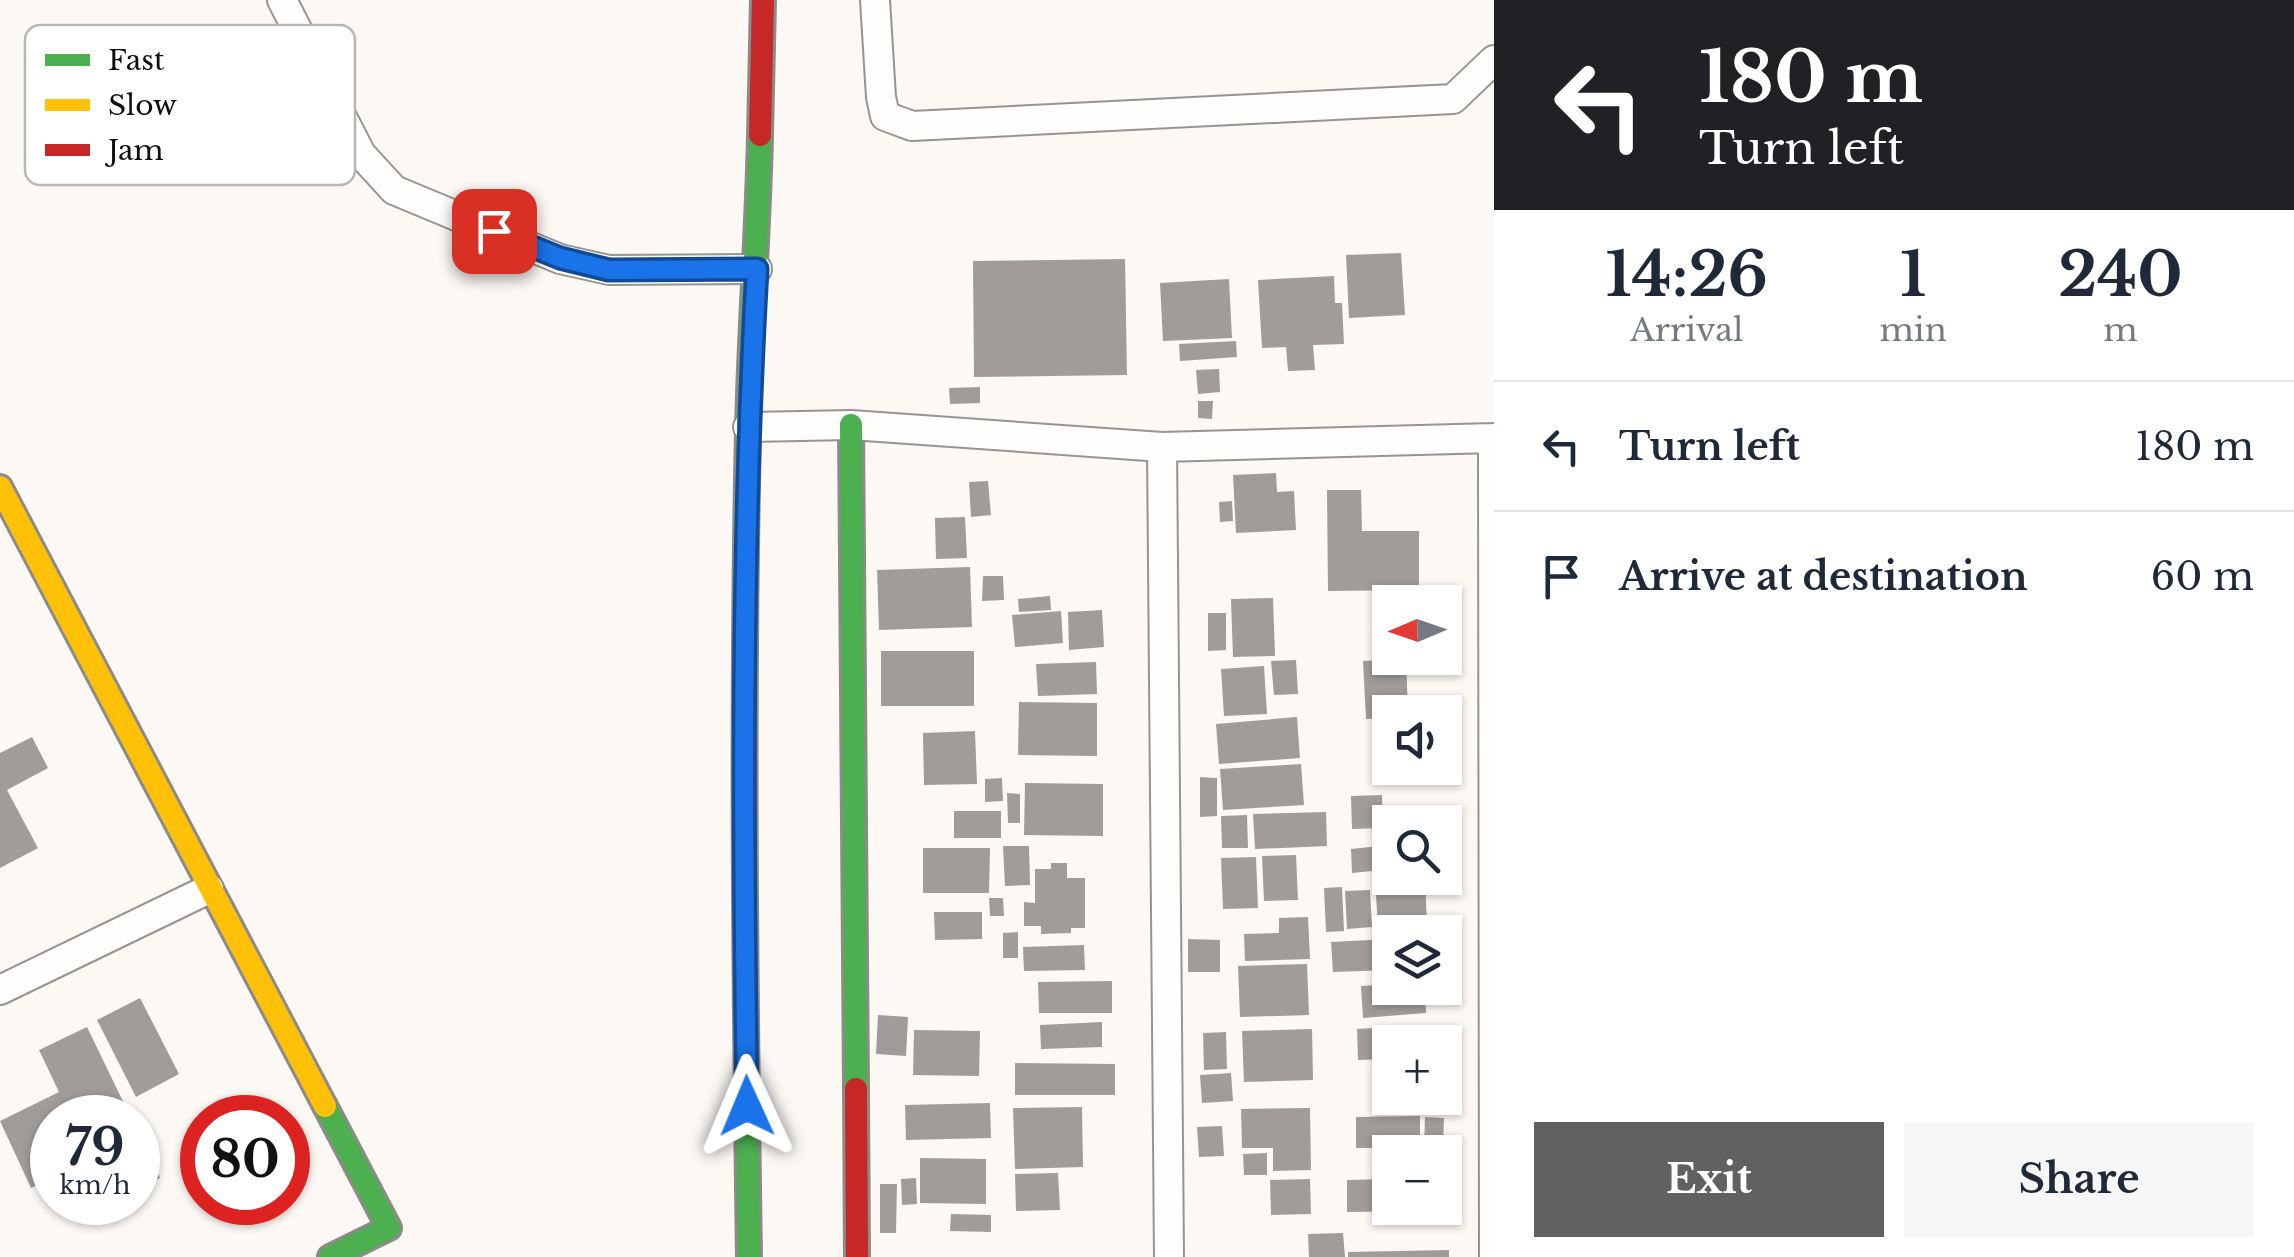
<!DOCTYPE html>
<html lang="en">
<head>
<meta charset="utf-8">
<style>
	body { margin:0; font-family:"Libre Baskerville",serif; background:#f6f6f7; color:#1f2937; height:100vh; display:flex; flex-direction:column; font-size:38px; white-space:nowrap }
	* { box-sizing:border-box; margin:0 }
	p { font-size:32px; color:#747a83 }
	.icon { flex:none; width:55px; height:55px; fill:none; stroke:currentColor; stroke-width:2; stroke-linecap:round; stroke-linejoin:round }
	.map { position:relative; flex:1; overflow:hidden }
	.side { display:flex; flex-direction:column; background:#fff; width:800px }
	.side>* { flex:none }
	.top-card { background:#202124; color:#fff; overflow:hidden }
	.needle { width:65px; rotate:268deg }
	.tools { position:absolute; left:1372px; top:585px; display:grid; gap:20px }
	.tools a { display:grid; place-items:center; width:90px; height:90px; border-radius:0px; background:#fff; box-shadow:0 2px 8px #0004; font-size:50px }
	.speed { position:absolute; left:30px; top:1095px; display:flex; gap:20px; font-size:50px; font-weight:700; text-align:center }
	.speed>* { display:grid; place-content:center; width:130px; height:130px; border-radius:50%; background:#fff; box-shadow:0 2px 8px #0004; line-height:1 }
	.speed small { font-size:25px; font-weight:400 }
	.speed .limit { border:15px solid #d22; background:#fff; color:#111 }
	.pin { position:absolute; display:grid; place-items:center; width:85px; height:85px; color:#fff; margin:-42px; border-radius:20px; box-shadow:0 5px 15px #0006 }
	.me { position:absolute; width:110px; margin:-55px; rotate:359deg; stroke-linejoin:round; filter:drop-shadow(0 0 8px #0008) }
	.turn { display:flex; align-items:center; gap:35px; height:210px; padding:0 40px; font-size:45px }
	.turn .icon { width:130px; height:130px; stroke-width:2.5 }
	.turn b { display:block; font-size:70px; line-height:85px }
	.eta { display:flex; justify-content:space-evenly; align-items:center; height:170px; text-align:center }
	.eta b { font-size:60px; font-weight:700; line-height:70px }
	.cta { display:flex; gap:20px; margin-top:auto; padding:20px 40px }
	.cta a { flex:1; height:115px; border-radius:0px; background:#62615f; color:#fff; font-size:40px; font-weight:700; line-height:115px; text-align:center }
	.cta a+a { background:#f6f6f7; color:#1f2937 }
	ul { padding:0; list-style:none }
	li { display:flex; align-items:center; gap:30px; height:130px; padding:0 40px; border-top:2px solid #e0e1e3 }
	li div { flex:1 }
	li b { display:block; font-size:38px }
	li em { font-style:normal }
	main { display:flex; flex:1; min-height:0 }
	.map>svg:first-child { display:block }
	.building { fill:#a09c99 }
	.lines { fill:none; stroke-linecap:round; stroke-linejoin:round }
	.street-casing { stroke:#969492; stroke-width:32 }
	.fast-casing { stroke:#8c8b89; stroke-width:28 }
	.slow-casing { stroke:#8c8b89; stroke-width:28 }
	.jam-casing { stroke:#8c8b89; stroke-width:28 }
	.street { stroke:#fffefd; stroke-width:28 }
	.fast { stroke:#4caf50; stroke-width:22 }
	.slow { stroke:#ffc107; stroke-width:22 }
	.jam { stroke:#c62828; stroke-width:22 }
	.route-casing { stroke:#114b97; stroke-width:25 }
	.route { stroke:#1a73e8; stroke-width:18 }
	.key { fill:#fff; stroke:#b7b7b7; stroke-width:2.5 }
	.key-label { font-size:28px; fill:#0f0f0f }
</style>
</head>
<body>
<main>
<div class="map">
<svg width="1494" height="1257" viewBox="0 0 1494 1257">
	<rect width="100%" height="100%" fill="#fcf8f4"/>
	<path class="building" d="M 1401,253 L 1405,315 L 1349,318 L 1346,255 Z
		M 1125,259 L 1127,375 L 974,377 L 973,261 Z
		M 1334,276 L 1335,303 L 1342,303 L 1344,344 L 1313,345 L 1315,370 L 1288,371 L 1286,347 L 1262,348 L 1258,280 Z
		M 1229,279 L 1232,338 L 1163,341 L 1160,283 Z
		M 1236,341 L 1237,357 L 1180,361 L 1179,344 Z
		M 1219,369 L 1220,392 L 1198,394 L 1196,370 Z
		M 980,387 L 980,403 L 950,404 L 949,388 Z
		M 1198,401 L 1213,401 L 1212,419 L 1198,418 Z
		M 1276,473 L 1277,492 L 1294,491 L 1296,530 L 1236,533 L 1233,475 Z
		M 988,481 L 991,515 L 971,517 L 969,482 Z
		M 1327,490 L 1361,490 L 1362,531 L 1419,531 L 1419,590 L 1328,591 Z
		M 1232,501 L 1233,521 L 1220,522 L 1219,502 Z
		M 965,517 L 967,558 L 936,559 L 935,518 Z
		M 970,567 L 972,627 L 879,630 L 877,570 Z
		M 983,576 L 1003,576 L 1004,600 L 982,601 Z
		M 1050,596 L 1051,610 L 1019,612 L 1018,599 Z
		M 1273,598 L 1275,656 L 1233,657 L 1231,599 Z
		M 1102,610 L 1104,647 L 1069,650 L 1068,612 Z
		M 1061,611 L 1063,643 L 1015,647 L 1012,615 Z
		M 1208,613 L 1226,613 L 1226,650 L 1208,651 Z
		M 881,651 L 974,651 L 974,706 L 881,706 Z
		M 1406,659 L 1408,712 L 1390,712 L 1390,718 L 1366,719 L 1363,661 Z
		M 1296,660 L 1298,694 L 1274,695 L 1271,661 Z
		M 1096,662 L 1097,694 L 1038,696 L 1036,664 Z
		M 1264,666 L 1267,714 L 1224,716 L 1221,669 Z
		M 1019,702 L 1097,703 L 1097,756 L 1018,755 Z
		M 1297,717 L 1300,758 L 1219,764 L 1216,724 Z
		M 975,731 L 977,784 L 924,785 L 923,733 Z
		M 1390,732 L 1390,769 L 1374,769 L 1373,733 Z
		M 32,737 L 48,768 L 7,790 L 38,848 L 0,868 L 0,753 Z
		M 1301,764 L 1304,805 L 1223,810 L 1220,769 Z
		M 1200,777 L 1217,778 L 1217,816 L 1200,817 Z
		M 1002,778 L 1003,801 L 985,802 L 985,779 Z
		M 1025,783 L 1103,784 L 1103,836 L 1024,835 Z
		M 1007,793 L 1020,794 L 1020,823 L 1008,823 Z
		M 1382,795 L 1383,828 L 1352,829 L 1351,796 Z
		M 954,811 L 1001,811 L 1001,838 L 954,838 Z
		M 1326,812 L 1327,846 L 1255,849 L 1253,814 Z
		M 1247,815 L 1248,848 L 1222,848 L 1221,816 Z
		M 1003,846 L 1029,846 L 1030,885 L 1005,886 Z
		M 1380,846 L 1382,870 L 1352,873 L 1351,849 Z
		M 923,848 L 990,848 L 989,893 L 923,893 Z
		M 1296,855 L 1298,900 L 1264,901 L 1262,856 Z
		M 1256,857 L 1258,908 L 1223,909 L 1221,858 Z
		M 1051,863 L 1067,863 L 1067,878 L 1085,878 L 1085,928 L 1071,928 L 1071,933 L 1041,934 L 1041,926 L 1024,926 L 1024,902 L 1035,903 L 1035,869 L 1051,869 Z
		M 1425,880 L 1427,924 L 1378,926 L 1375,882 Z
		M 1342,887 L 1344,931 L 1326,932 L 1324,888 Z
		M 1370,890 L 1372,927 L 1347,929 L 1345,891 Z
		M 989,898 L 1003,898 L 1004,916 L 990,916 Z
		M 934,912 L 982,912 L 982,939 L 935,940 Z
		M 1308,917 L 1310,959 L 1245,961 L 1244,934 L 1279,933 L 1279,918 Z
		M 1018,932 L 1018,958 L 1003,958 L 1003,933 Z
		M 1188,939 L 1220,940 L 1220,972 L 1188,972 Z
		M 1390,939 L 1390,970 L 1333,972 L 1331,942 Z
		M 1084,945 L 1085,970 L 1024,971 L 1023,947 Z
		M 1307,964 L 1309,1015 L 1240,1017 L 1238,966 Z
		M 1112,981 L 1112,1013 L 1039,1013 L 1038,982 Z
		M 1390,984 L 1390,988 L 1425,988 L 1426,1013 L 1363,1018 L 1361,986 Z
		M 140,998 L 179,1074 L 136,1097 L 97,1020 Z
		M 878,1015 L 908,1017 L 906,1056 L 876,1054 Z
		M 1102,1022 L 1102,1047 L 1041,1049 L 1040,1025 Z
		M 1404,1026 L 1405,1042 L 1390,1042 L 1390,1059 L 1358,1060 L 1357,1029 Z
		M 87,1027 L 131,1118 L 52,1118 L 52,1178 L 31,1188 L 0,1121 L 59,1092 L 39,1050 Z
		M 1312,1029 L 1313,1080 L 1244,1082 L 1242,1031 Z
		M 914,1030 L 980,1031 L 979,1076 L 913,1075 Z
		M 1226,1032 L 1227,1069 L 1204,1070 L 1203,1033 Z
		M 1015,1063 L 1115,1064 L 1115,1095 L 1015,1095 Z
		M 1231,1073 L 1233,1101 L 1202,1103 L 1200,1075 Z
		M 990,1103 L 991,1138 L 906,1140 L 905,1105 Z
		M 1082,1107 L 1083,1167 L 1015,1169 L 1013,1108 Z
		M 1310,1108 L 1311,1170 L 1273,1171 L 1273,1148 L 1242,1148 L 1241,1109 Z
		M 1420,1116 L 1420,1148 L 1356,1148 L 1356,1117 Z
		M 1425,1117 L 1444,1118 L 1443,1149 L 1424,1149 Z
		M 1222,1126 L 1224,1156 L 1199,1157 L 1197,1127 Z
		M 138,1131 L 160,1178 L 138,1189 Z
		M 1267,1153 L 1267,1175 L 1244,1175 L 1243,1154 Z
		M 920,1158 L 986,1159 L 986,1204 L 920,1203 Z
		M 1445,1158 L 1450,1158 L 1450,1210 L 1445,1210 Z
		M 1373,1161 L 1390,1161 L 1390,1176 L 1373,1177 Z
		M 1058,1173 L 1060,1210 L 1016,1211 L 1015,1174 Z
		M 916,1178 L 917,1204 L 902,1205 L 901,1179 Z
		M 1310,1179 L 1311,1214 L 1271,1215 L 1270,1180 Z
		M 1390,1179 L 1390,1208 L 1423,1208 L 1423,1211 L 1347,1212 L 1347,1180 Z
		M 880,1184 L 897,1184 L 896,1233 L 880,1233 Z
		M 951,1214 L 991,1215 L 991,1232 L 950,1231 Z
		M 1343,1233 L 1345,1257 L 1309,1257 L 1308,1234 Z
		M 1449,1250 L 1449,1257 L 1348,1257 L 1348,1252 Z"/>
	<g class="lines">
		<defs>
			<path id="street" d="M 282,0 L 361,154 L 394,190 L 560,259 L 609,270 L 757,269
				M 875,0 L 881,97 L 885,116 L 912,126 L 1453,99 L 1494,60
				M 748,427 L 851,425 L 1162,447 L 1494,438
				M 1493,438 L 1494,1257
				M 1162,447 L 1169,1257
				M 0,990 L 209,889"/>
			<path id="fast" d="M 851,425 L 856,1089
				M 325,1106 L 389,1228 L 330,1257
				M 749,1257 C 745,982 742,706 748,431 C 750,332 758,234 760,135"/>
			<path id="slow" d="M 0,487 L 325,1106"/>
			<path id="jam" d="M 760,135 L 763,0
				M 856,1089 L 857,1257"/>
		</defs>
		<use href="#street" class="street-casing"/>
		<use href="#fast" class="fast-casing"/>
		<use href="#slow" class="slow-casing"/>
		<use href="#jam" class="jam-casing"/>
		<use href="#street" class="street"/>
		<use href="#fast" class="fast"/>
		<use href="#slow" class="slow"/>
		<use href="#jam" class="jam"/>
	</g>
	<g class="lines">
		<defs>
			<path id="route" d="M 494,231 L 560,258 L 609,270 L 757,269 C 741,547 743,827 747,1106"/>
		</defs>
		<use href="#route" class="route-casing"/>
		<use href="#route" class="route"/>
	</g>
	<rect x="25" y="25" width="330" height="160" rx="15" class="key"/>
	<rect x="45" y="54" width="45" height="12" fill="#4caf50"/>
	<rect x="45" y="99" width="45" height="12" fill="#ffc107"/>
	<rect x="45" y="144" width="45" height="12" fill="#c62828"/>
	<g class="key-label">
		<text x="108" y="70">Fast</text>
		<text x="108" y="115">Slow</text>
		<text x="108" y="160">Jam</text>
	</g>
</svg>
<div class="tools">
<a><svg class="needle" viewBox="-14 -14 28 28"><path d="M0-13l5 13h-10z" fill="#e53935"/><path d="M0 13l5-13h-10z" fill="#747a83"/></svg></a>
<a><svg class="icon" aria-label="sound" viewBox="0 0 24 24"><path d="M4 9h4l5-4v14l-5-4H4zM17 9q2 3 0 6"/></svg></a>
<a><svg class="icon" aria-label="search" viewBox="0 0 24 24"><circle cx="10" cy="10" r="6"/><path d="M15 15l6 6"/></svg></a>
<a><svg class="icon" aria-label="layers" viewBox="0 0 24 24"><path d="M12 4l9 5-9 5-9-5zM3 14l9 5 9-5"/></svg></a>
<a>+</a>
<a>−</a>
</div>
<div class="speed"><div>79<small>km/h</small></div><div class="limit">80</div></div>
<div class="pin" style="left:494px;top:231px;background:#d93025"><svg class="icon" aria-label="arrive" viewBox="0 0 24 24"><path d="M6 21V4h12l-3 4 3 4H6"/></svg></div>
<svg class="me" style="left:747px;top:1106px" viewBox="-20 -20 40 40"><path d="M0-17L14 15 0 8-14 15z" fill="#1a73e8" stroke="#fff" stroke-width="4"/></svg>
</div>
<section class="side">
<div class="top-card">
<div class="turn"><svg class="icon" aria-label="left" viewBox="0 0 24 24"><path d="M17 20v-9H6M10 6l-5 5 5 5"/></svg><div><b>180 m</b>Turn left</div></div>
</div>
<div class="eta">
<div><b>14:26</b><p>Arrival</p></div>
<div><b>1</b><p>min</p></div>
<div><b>240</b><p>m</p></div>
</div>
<ul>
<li><svg class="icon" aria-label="left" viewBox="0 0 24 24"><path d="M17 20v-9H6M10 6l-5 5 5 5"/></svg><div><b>Turn left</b></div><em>180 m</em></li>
<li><svg class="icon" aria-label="arrive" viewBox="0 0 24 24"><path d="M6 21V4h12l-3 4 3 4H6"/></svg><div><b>Arrive at destination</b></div><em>60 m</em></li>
</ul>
<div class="cta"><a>Exit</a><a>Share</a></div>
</section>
</main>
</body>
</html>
